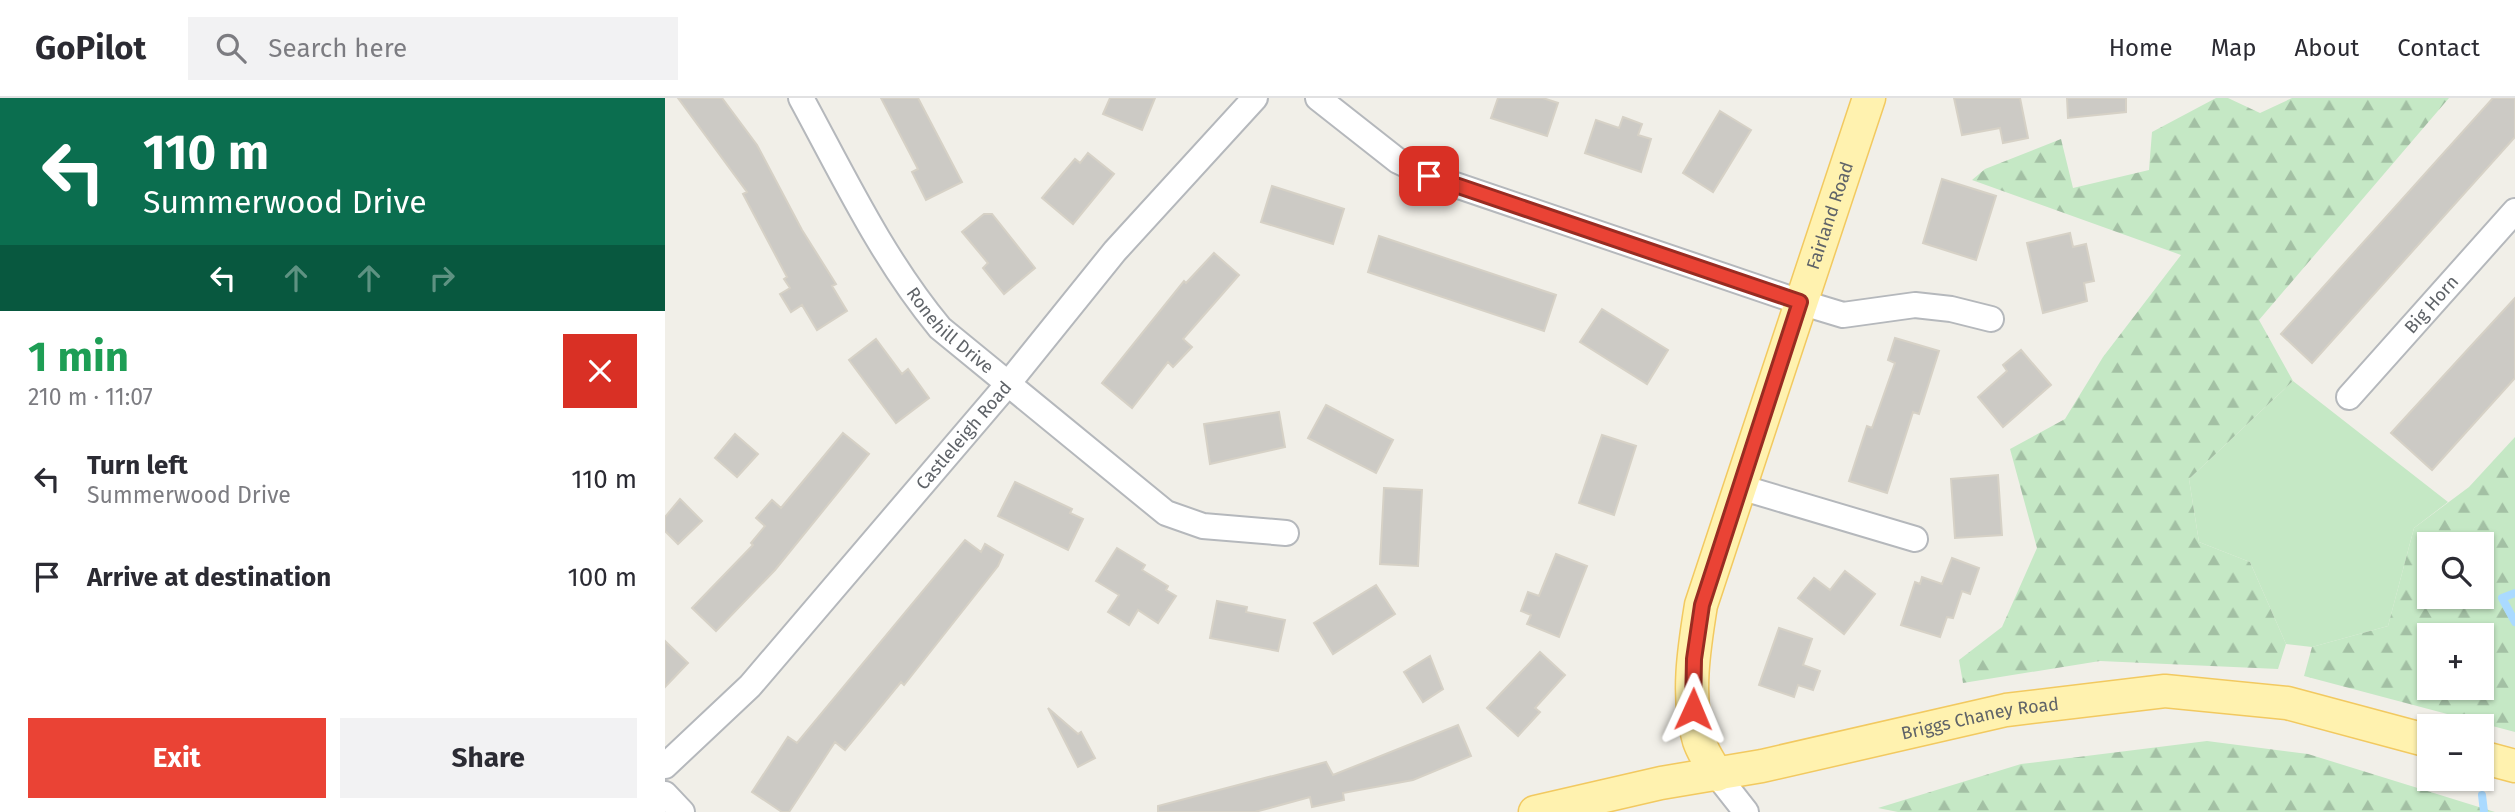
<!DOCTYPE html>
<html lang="en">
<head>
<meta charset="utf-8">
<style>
	body { margin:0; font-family:"Fira Sans",sans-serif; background:#f2f2f3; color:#2b2b33; height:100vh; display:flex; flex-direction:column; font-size:26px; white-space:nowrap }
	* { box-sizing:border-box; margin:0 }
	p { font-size:23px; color:#7c7c81 }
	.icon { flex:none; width:38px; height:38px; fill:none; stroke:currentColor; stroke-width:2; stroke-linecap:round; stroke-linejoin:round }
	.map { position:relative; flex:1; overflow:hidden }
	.panel { display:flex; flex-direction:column; background:#fff; width:665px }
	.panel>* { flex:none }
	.top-card { background:#0b6e4f; color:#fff; overflow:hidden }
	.tools { position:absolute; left:1752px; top:434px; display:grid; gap:14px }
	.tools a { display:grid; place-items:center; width:77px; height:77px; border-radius:0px; background:#fff; box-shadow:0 2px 5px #0004; font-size:35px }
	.pin { position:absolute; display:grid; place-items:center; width:60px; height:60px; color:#fff; margin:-30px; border-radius:14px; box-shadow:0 4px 10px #0006 }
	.me { position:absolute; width:77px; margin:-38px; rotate:1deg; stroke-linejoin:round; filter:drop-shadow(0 0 5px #0008) }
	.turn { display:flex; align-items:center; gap:24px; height:147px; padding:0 28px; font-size:32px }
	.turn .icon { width:91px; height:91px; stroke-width:2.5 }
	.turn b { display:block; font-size:49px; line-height:60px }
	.lanes { display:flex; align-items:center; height:66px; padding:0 28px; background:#0003; justify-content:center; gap:35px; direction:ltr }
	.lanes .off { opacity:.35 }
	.round { display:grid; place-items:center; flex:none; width:74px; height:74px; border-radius:0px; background:#f2f2f3 }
	.overview { display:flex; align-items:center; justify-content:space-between; height:119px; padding:0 28px }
	h1 { font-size:42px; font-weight:700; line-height:52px; color:#1e9e55 }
	.button { display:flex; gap:14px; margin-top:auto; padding:14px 28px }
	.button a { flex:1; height:80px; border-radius:0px; background:#ea4335; color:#fff; font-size:28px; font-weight:700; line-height:80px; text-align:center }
	.button a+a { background:#f2f2f3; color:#2b2b33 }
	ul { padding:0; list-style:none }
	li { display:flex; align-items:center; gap:21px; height:98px; padding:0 28px }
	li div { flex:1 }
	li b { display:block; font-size:26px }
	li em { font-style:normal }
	header { display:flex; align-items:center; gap:42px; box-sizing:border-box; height:98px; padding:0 35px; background:#fff; border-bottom:2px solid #e1e1e2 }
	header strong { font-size:33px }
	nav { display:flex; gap:38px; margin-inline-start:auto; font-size:24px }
	.search { width:490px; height:63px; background:#f2f2f3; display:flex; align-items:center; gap:18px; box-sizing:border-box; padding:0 24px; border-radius:0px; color:#7c7c81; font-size:26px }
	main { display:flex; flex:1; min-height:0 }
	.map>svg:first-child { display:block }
	.grass { fill:#c5e8c5 }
	.forest { fill:url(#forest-firs); fill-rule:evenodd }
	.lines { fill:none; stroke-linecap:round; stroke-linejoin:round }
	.stream { stroke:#aadaff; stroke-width:8 }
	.building { fill:#cccac5; stroke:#d6d1c6; stroke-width:2 }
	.minor-casing { stroke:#b5b8bc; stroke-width:28 }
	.major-casing { stroke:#f2c960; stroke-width:35 }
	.minor { stroke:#fff; stroke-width:24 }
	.major { stroke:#fff2af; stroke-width:32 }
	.route-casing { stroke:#982c22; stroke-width:18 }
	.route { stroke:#ea4335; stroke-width:12 }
	.labels { text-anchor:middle; stroke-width:5; stroke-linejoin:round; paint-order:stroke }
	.street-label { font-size:18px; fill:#5f6368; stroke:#fff }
</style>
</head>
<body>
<header>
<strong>GoPilot</strong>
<div class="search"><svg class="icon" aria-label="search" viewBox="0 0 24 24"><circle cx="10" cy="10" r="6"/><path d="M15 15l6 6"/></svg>Search here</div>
<nav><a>Home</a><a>Map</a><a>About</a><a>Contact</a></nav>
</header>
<main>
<section class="panel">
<div class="top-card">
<div class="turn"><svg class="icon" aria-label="left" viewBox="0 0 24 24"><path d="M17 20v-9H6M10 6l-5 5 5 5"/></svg><div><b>110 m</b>Summerwood Drive</div></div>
<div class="lanes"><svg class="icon" aria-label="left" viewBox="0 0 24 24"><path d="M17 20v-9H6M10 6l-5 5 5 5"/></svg><svg class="icon off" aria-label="ahead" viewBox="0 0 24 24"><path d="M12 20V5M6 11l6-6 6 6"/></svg><svg class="icon off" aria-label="ahead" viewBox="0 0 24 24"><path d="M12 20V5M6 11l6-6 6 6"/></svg><svg class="icon off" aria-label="right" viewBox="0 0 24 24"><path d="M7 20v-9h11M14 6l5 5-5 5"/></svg></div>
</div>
<div class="overview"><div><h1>1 min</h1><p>210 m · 11:07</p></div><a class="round" style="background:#d93025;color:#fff"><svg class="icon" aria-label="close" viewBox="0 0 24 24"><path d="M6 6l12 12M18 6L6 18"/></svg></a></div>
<ul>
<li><svg class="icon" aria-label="left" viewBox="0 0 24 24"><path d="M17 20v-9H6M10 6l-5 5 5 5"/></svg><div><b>Turn left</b><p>Summerwood Drive</p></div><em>110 m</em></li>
<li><svg class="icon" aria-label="arrive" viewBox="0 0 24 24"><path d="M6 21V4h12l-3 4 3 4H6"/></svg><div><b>Arrive at destination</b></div><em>100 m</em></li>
</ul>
<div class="button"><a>Exit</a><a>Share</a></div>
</section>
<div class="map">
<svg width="1850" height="714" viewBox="0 0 1850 714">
	<defs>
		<pattern id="forest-firs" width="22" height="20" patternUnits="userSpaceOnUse" patternTransform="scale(1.75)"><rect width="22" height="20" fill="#c5e8c5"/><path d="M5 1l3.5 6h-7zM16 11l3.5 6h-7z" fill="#a3c0a4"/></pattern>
	</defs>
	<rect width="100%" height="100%" fill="#f1efe8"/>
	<path class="grass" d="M 1628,283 L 1783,404 L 1749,430 L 1723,528 L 1647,549 L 1621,546 L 1585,464 L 1534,444 L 1524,381 Z"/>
	<path class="forest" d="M 1551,0 L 1563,0 L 1595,15 L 1627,0 L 1784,0 L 1594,222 L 1628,283 L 1524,381 L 1534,444 L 1585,464 L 1621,546 L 1613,571 L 1435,563 L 1298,585 L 1294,562 L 1337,529 L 1372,450 L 1345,351 L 1400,321 L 1438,259 L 1516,157 L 1307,82 L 1320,71 L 1396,41 L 1408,90 L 1484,72 L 1487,34 Z
		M 1850,339 L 1850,634 L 1639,578 L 1647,549 L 1723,528 L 1749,430 L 1804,389 ZM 1816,446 L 1816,499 L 1764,499 L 1764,446 ZM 1816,537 L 1816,590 L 1764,590 L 1764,537 Z
		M 1542,643 L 1643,656 L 1830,714 L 1233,714 L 1213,710 L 1356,666 Z"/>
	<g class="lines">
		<path class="stream" d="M 1850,495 L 1837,500 L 1850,524
			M 1817,697 L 1819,714"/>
	</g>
	<path class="building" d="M 13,0 L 57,0 L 92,47 L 137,132 L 171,186 L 167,188 L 182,213 L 152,232 L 137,207 L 126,214 L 115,196 L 125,190 L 119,181 L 122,179 L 78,96 L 82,94 Z
		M 216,0 L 253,0 L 297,84 L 261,102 L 247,74 L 253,71 Z
		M 445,0 L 490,0 L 477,32 L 438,16 Z
		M 833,0 L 878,0 L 893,5 L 882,38 L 826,20 Z
		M 1289,0 L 1355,0 L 1363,40 L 1338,45 L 1335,30 L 1297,37 Z
		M 1402,0 L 1461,0 L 1461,14 L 1403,20 Z
		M 1828,0 L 1850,0 L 1850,39 L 1647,265 L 1616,236 Z
		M 1055,13 L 1086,32 L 1048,94 L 1018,75 Z
		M 958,19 L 977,26 L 973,37 L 986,41 L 976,74 L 920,55 L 931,22 L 954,30 Z
		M 423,55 L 449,76 L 408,126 L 377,100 L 410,61 L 415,65 Z
		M 1277,81 L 1331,98 L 1311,162 L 1258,145 Z
		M 607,88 L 679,111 L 668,146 L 596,124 Z
		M 319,116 L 327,116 L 370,170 L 339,196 L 318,170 L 323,165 L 297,134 Z
		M 1405,135 L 1408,149 L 1421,146 L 1429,183 L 1419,185 L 1422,203 L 1378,215 L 1362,145 Z
		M 714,138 L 891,197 L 879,233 L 703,174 Z
		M 549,155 L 574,177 L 518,241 L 527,249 L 508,269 L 503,264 L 467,310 L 437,285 L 519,183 L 521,185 Z
		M 1850,200 L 1850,280 L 1767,372 L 1726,335 Z
		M 937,211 L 1003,252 L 982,286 L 915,244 Z
		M 1230,240 L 1274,253 L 1254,316 L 1248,314 L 1222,395 L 1184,383 L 1202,328 L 1207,330 L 1230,265 L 1223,262 Z
		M 211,241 L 237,276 L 243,271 L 264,300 L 231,325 L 184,262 Z
		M 1356,252 L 1386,287 L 1338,329 L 1313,299 L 1342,273 L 1338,267 Z
		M 661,307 L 728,342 L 711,375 L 643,340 Z
		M 614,314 L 620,349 L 545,366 L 539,326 Z
		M 178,335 L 204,356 L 110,472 L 51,533 L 27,510 L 88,447 L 86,445 L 100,428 L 91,420 L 107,402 L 116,410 Z
		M 70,336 L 93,356 L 72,379 L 50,360 Z
		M 937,337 L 971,348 L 949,417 L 914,405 Z
		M 1333,377 L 1337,437 L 1290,440 L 1286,381 Z
		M 350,384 L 407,411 L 405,415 L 418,421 L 403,452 L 333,418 Z
		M 719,390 L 757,392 L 753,468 L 715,466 Z
		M 15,401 L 37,423 L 13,446 L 0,433 L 0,419 Z
		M 300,442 L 316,454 L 320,446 L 338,457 L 333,468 L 239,587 L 236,584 L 180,652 L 170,644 L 124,714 L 117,714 L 87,694 L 123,639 L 132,645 Z
		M 452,450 L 480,467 L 477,472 L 503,488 L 501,492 L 511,498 L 493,525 L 473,512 L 464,527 L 443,514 L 454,497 L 431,483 Z
		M 891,456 L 922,468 L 894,539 L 862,526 L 866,517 L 856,513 L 863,494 L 874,498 Z
		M 1287,460 L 1314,470 L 1305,496 L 1297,493 L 1288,520 L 1282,519 L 1275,539 L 1236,527 L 1250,484 L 1255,486 L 1257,479 L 1277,486 Z
		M 1180,473 L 1210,496 L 1179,536 L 1133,500 L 1149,480 L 1165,492 Z
		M 711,487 L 730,516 L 668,556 L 649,525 Z
		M 552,503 L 582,509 L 581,514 L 620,522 L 613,553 L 545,540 Z
		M 1114,530 L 1147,541 L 1138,567 L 1155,573 L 1148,592 L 1133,587 L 1129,599 L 1094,587 Z
		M 0,543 L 23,565 L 0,589 Z
		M 875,554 L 900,577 L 870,610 L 875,614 L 853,638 L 822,610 Z
		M 765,558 L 778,591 L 758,604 L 739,574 Z
		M 383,610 L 413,636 L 416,634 L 430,660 L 413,669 Z
		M 793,627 L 806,658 L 748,682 L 678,695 L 679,702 L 647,709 L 645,699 L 590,714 L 493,714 L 493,708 L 661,664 L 668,677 Z"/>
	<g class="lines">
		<defs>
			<g id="minor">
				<path id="s1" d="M 136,0 C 179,79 217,160 275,230 L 501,415 L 538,428 L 621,435"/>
				<path d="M 653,0 L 733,63 L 764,78 L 1135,204 L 1178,217 L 1250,207 L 1286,211 L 1326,221"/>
				<path id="s2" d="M 1684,299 L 1850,113"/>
				<path d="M 1075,389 L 1250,441"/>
				<path id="s3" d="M 0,668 L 85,588 L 342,287 L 450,153 L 590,0"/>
				<path d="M 1052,677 L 1081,714"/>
				<path d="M 0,696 L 17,714"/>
			</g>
			<g id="major">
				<path d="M 1816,659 L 1850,668"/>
				<path id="s4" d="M 1052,677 C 1046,666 1038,655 1034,643 C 1021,600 1029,550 1036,507 L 1204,0"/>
				<path id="s5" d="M 870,714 L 996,685 L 1097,668 L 1341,612 L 1500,593 L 1622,605 L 1764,643"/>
			</g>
		</defs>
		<use href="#minor" class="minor-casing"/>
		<use href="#major" class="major-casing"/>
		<use href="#minor" class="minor"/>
		<use href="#major" class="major"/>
	</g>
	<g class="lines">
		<defs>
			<path id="route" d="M 764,78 L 1135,204 L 1037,507 L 1029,561 L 1028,611"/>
		</defs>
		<use href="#route" class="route-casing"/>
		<use href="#route" class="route"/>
	</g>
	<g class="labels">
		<g class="street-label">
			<text dy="6" stroke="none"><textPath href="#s4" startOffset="586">Fairland Road</textPath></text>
			<text dy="6" stroke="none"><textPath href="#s2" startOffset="124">Big Horn</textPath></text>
			<text dy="6" stroke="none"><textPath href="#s1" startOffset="278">Ronehill Drive</textPath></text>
			<text dy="6" stroke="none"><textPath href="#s3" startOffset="446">Castleleigh Road</textPath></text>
			<text dy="6" stroke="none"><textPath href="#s5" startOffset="455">Briggs Chaney Road</textPath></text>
		</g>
	</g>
</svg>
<div class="tools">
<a><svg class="icon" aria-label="search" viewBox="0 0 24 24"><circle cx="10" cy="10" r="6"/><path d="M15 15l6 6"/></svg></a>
<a>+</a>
<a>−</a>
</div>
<div class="pin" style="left:764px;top:78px;background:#d93025"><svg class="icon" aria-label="arrive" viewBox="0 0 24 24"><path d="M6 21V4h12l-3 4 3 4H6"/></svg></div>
<svg class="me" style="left:1028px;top:611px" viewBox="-20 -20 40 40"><path d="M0-17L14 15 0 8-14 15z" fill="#ea4335" stroke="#fff" stroke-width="4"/></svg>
</div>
</main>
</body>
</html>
